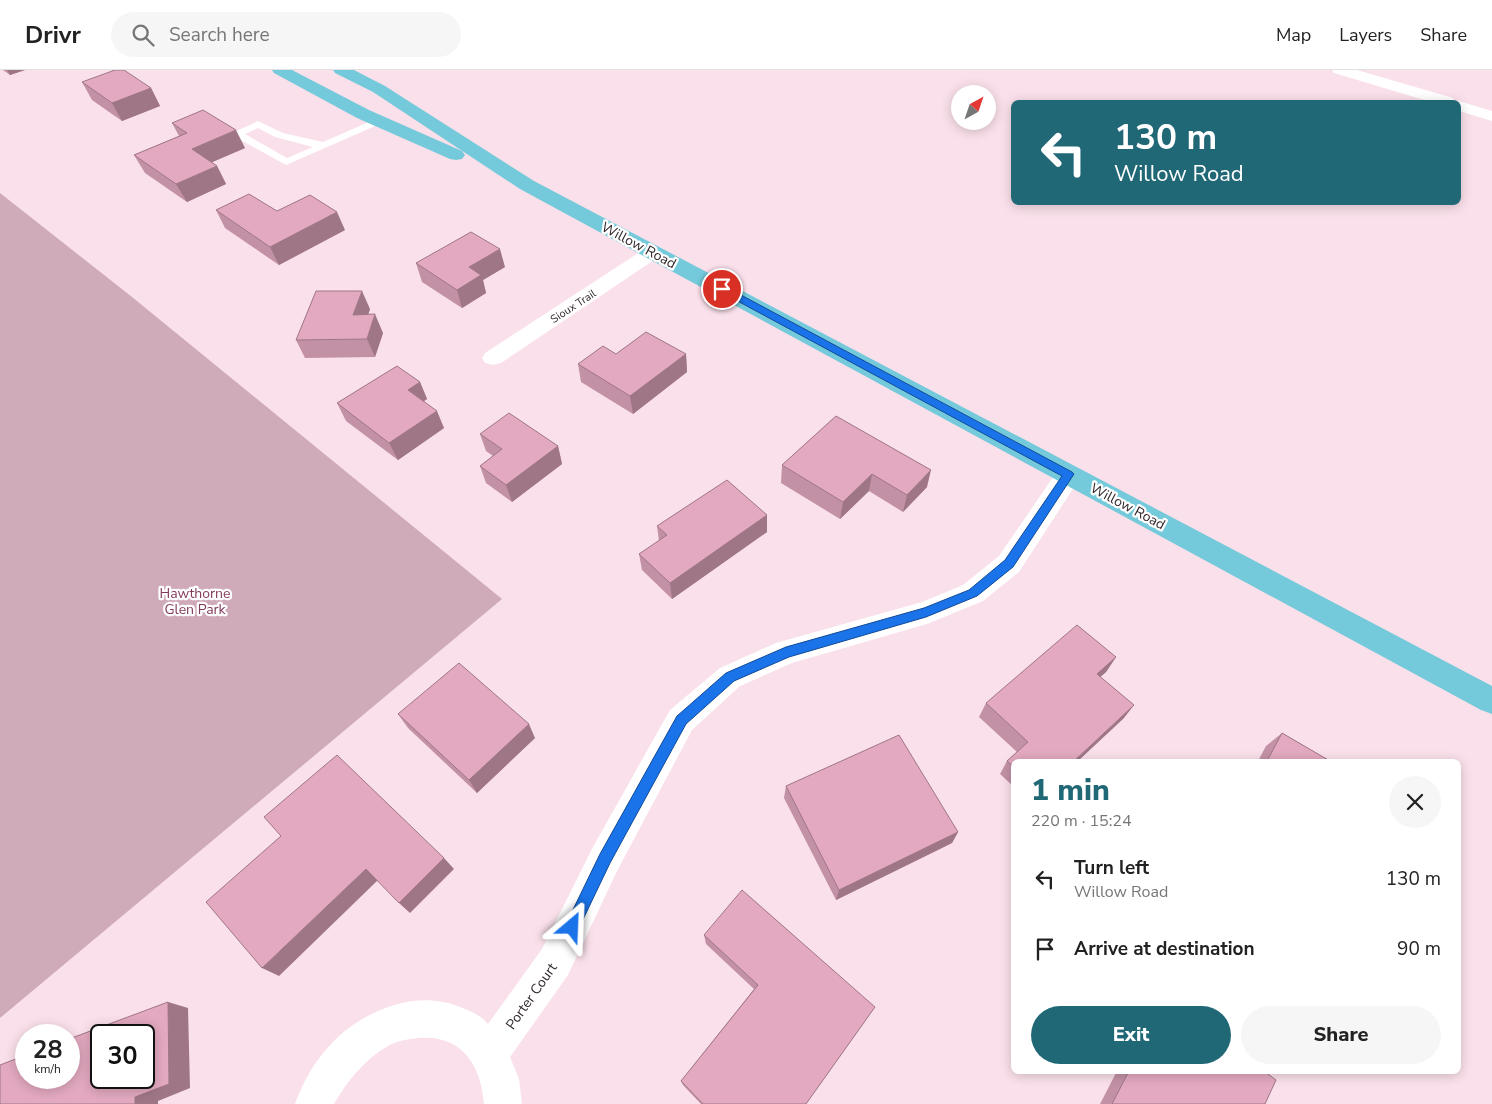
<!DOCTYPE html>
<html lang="en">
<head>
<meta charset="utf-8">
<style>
	body { margin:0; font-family:"Nunito Sans",sans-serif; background:#f6f6f6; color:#222; height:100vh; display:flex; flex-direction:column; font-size:19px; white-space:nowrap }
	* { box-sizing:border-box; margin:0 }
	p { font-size:16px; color:#767676 }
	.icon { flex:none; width:28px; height:28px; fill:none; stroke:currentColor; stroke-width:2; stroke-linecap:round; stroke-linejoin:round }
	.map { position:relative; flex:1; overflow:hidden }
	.sheet { position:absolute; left:1011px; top:689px; width:450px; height:315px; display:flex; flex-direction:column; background:#fff; border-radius:8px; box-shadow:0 2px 12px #0003 }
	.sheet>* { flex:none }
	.guide { position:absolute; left:1011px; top:30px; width:450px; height:105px; border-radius:8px; box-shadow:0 2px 12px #0003; background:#216877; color:#fff; overflow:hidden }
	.needle { width:32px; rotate:40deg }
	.buttons { position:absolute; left:951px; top:15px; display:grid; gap:10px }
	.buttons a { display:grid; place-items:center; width:45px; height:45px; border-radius:50%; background:#fff; box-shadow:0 2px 12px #0003; font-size:25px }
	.speed { position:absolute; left:15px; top:954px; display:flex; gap:10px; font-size:25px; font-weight:700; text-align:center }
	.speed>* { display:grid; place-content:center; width:65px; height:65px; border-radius:50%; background:#fff; box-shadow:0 2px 12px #0003; line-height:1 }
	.speed small { font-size:12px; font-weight:400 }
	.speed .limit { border:2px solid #111; border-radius:8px; background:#fff; color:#111 }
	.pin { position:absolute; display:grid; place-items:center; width:42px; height:42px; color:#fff; margin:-21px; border:2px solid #fff; border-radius:50%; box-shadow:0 1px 5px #0007 }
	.me { position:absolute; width:55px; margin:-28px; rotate:26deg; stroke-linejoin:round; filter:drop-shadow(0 0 4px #0008) }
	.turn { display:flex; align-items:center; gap:18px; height:105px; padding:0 20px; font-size:22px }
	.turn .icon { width:65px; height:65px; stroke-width:2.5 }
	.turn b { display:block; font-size:35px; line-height:42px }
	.round { display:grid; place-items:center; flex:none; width:52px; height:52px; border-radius:26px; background:#f6f6f6 }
	.overview { display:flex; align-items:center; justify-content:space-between; height:85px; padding:0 20px }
	h1 { font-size:30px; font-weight:800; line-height:38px; color:#216877 }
	.button { display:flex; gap:10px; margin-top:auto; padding:10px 20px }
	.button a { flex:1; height:58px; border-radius:30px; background:#216877; color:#fff; font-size:20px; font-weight:800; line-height:58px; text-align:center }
	.button a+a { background:#f6f6f6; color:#222 }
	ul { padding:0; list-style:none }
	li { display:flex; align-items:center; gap:15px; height:70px; padding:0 20px }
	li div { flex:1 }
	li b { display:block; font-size:19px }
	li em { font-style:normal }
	header { display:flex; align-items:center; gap:30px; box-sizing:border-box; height:70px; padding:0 25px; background:#fff; border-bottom:1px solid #e0e0e0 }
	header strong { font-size:24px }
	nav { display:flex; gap:28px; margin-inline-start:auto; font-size:18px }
	.search { width:350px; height:45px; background:#f6f6f6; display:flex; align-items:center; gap:12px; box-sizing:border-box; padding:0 18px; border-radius:28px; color:#767676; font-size:19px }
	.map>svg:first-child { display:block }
	.green { fill:#cfaab9 }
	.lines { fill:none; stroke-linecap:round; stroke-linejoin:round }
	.service { fill:#fff; fill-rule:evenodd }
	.minor { fill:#fff; fill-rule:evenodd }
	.primary { fill:#74cada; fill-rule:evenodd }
	.wall { fill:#c391a5 }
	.shaded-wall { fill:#9f7686 }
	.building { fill:#e3a9c0; stroke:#9f7686; fill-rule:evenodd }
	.route { fill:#1a73e8; stroke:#114b97 }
	.labels { text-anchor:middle; stroke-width:4.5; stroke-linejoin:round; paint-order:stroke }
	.far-street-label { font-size:11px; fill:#32292c; stroke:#fff }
	.street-label { font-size:14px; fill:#32292c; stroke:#fff }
	.park-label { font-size:14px; fill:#823b5c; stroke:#fff }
</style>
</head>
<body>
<header>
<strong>Drivr</strong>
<div class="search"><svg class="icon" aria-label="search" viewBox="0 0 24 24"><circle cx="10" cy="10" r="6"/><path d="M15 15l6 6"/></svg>Search here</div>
<nav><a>Map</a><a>Layers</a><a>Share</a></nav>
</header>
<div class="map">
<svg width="1492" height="1034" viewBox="0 0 1492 1034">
	<rect width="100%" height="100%" fill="#fae0ea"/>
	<path class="green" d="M 0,123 L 132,227 L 502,529 L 0,948 Z"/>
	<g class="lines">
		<path class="service" d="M 378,48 L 382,49 L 383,51 L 382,53 L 286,95 L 230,64 L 258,51 L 283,63 L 323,72 ZM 258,58 L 275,67 L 313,77 L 287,88 L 245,64 Z"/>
		<path class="minor" d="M 1332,0 L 1357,0 L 1453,28 L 1455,32 L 1459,31 L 1492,41 L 1492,51 L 1459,41 L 1459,32 L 1431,32 L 1334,3 Z
			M 653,176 L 660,178 L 663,182 L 660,186 L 501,293 L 493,295 L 485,293 L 482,288 L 485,283 L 646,178 Z
			M 1069,395 L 1078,397 L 1081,404 L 1078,411 L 1019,502 L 983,531 L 927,554 L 792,593 L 740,616 L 692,660 L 617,801 L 568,905 L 510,987 L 519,1009 L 522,1034 L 484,1034 C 481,994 461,964 418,968 C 408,969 397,971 388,976 C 365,989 347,1011 334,1034 L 295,1034 C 302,1015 311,997 325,981 C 353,946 407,920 452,934 C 465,939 479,943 488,954 L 542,879 L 593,777 L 670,640 L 720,598 L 776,573 L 922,532 L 963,515 L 999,486 L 1060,397 Z"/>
		<path class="primary" d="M 272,0 L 292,0 L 369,40 L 462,81 L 465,85 L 462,89 L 456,90 L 450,89 L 357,48 L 274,3 Z
			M 333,0 L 354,0 L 385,16 L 534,111 L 1492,616 L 1492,644 L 1481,640 L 520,119 L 373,22 L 335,3 Z"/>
	</g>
	<path class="wall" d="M 3,0 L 25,0 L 10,5 Z
		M 82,12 L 151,18 L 160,36 L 122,51 L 92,30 Z
		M 172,53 L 245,78 L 212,92 L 217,96 L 226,114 L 187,132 L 145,103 L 134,85 L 179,66 Z
		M 216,140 L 277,141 L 345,160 L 279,195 L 225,158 Z
		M 416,193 L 505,197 L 483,210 L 486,223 L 462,238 L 422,212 Z
		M 370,239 L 368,245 L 383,263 L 375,287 L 305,288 L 296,270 Z
		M 616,284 L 686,284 L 687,302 L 633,344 L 581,312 L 578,294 Z
		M 420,312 L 427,329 L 424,331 L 444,358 L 398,390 L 346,351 L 337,333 Z
		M 836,346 L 927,417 L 903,442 L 869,421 L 840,449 L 781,413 L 782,395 Z
		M 480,364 L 558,376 L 562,394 L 512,432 L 486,413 L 480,396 L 493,386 L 486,381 Z
		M 657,456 L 767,462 L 672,529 L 642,500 L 639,484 L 659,471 Z
		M 1116,587 L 1106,602 L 1100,607 L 1134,635 L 1123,649 L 1014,691 L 1014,717 L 1000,704 L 1007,691 L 1017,682 L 979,647 L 986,633 Z
		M 398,644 L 535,668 L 477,723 L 408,658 Z
		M 1282,663 L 1330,691 L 1258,691 L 1266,676 Z
		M 786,716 L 958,762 L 952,773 L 836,830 L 784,728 Z
		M 704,865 L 875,937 L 806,1034 L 701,1034 L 683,1015 L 681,1011 L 754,919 L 706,874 Z
		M 1117,1001 L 1264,1001 L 1265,1034 L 1100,1034 Z"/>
	<path class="shaded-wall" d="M 7,0 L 25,0 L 10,5 Z
		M 151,18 L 160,36 L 122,51 L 112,33 Z
		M 236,60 L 245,78 L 201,97 L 192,79 Z
		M 217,96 L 226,114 L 187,132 L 176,114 Z
		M 337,142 L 345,160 L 279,195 L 270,177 Z
		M 500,179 L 505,197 L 483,210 L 486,223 L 462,238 L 457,220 L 469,197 Z
		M 362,221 L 370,239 L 362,263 L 353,245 Z
		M 375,244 L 383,263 L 375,287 L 367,269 Z
		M 686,284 L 687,302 L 633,344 L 630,326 Z
		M 420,312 L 427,329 L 415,337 L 408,320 Z
		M 437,341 L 444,358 L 398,390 L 389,373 Z
		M 558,376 L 562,394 L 512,432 L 506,415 Z
		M 931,400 L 927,417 L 903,442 L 907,425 Z
		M 872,404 L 869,421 L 840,449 L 843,432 Z
		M 767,445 L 767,462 L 672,529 L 670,513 Z
		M 1116,587 L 1106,602 L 1087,619 L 1097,604 Z
		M 1134,635 L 1123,649 L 1078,691 L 1074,691 Z
		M 529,654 L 535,668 L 477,723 L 469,710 Z
		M 958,762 L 952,773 L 836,830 L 839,820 Z
		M 444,788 L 454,799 L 410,843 L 399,833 Z
		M 366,799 L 378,810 L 279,906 L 262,898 Z
		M 168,932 L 188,938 L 190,1018 L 158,1031 L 158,1034 L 135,1034 L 135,1027 Z"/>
	<path class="building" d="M 115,0 L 124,0 L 151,18 L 112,33 L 82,12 Z
		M 203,40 L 236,60 L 192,79 L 217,96 L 176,114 L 134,85 L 187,63 L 172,53 Z
		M 249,124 L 277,141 L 310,125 L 337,142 L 270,177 L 216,140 Z
		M 471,162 L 500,179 L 469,197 L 481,205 L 457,220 L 416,193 Z
		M 316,221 L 362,221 L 353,245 L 375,244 L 367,269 L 296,270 Z
		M 646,262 L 686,284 L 630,326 L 578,294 L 603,276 L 616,284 Z
		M 397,296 L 420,312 L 408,320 L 437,341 L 389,373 L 337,333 Z
		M 509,343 L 558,376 L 506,415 L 480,396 L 502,379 L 480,364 Z
		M 836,346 L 931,400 L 907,425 L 872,404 L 843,432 L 782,395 Z
		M 727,410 L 767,445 L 670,513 L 639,484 L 667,465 L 657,456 Z
		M 1077,555 L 1116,587 L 1097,604 L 1134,635 L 1074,691 L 1014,691 L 1014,697 L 1007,691 L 1028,672 L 986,633 Z
		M 459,593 L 529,654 L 469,710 L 398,644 Z
		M 1282,663 L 1330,691 L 1267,691 Z
		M 899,665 L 958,762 L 839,820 L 786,716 Z
		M 337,685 L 444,788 L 399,833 L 366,799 L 262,898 L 206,832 L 281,766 L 264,747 Z
		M 742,820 L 875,937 L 806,1034 L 703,1034 L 681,1011 L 758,915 L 704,865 Z
		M 168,932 L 169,1014 L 135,1027 L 135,1034 L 0,1034 L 0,995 L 26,985 L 26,1008 L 69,1008 L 69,969 ZM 101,965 L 144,965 L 144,1008 L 101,1008 Z
		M 1129,1001 L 1264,1001 L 1276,1010 L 1265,1034 L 1112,1034 Z"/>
	<path class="route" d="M 719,217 L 726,217 L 1072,402 L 1074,404 L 1013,497 L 977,526 L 926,547 L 789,587 L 734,611 L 686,654 L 610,793 L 577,862 L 572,864 L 567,862 L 565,857 L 567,852 L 600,784 L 677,646 L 726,603 L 786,577 L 924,538 L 969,520 L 1005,490 L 1062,406 L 719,221 Z"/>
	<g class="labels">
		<g class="far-street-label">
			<text transform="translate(573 236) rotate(-33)" y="4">Sioux Trail</text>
		</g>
		<g class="street-label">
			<text transform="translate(639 175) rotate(28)" y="5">Willow Road</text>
			<text transform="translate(1128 436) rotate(28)" y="5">Willow Road</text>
			<text transform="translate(531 926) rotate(-55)" y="5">Porter Court</text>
		</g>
		<g class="park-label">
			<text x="195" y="528">Hawthorne<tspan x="195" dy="16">Glen Park</tspan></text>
		</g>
	</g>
</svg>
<div class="buttons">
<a><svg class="needle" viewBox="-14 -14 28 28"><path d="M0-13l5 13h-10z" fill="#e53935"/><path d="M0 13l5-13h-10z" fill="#767676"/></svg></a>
</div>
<div class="speed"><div>28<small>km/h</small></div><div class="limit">30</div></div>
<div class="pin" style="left:722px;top:219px;background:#d93025"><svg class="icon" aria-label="arrive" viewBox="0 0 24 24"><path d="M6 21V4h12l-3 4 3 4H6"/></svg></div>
<svg class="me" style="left:572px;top:857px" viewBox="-20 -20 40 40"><path d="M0-17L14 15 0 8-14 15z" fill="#1a73e8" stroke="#fff" stroke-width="4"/></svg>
<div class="guide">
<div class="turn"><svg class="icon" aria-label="left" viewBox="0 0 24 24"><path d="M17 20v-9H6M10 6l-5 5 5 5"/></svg><div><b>130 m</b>Willow Road</div></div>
</div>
<section class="sheet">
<div class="overview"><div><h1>1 min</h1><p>220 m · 15:24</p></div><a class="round"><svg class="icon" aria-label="close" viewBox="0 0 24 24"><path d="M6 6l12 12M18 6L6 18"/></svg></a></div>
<ul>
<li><svg class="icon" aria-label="left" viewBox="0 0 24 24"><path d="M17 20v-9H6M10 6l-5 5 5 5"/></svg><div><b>Turn left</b><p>Willow Road</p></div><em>130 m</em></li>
<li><svg class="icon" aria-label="arrive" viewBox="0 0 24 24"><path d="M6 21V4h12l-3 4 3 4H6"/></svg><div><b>Arrive at destination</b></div><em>90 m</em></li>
</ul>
<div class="button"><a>Exit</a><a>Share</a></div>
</section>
</div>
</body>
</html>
